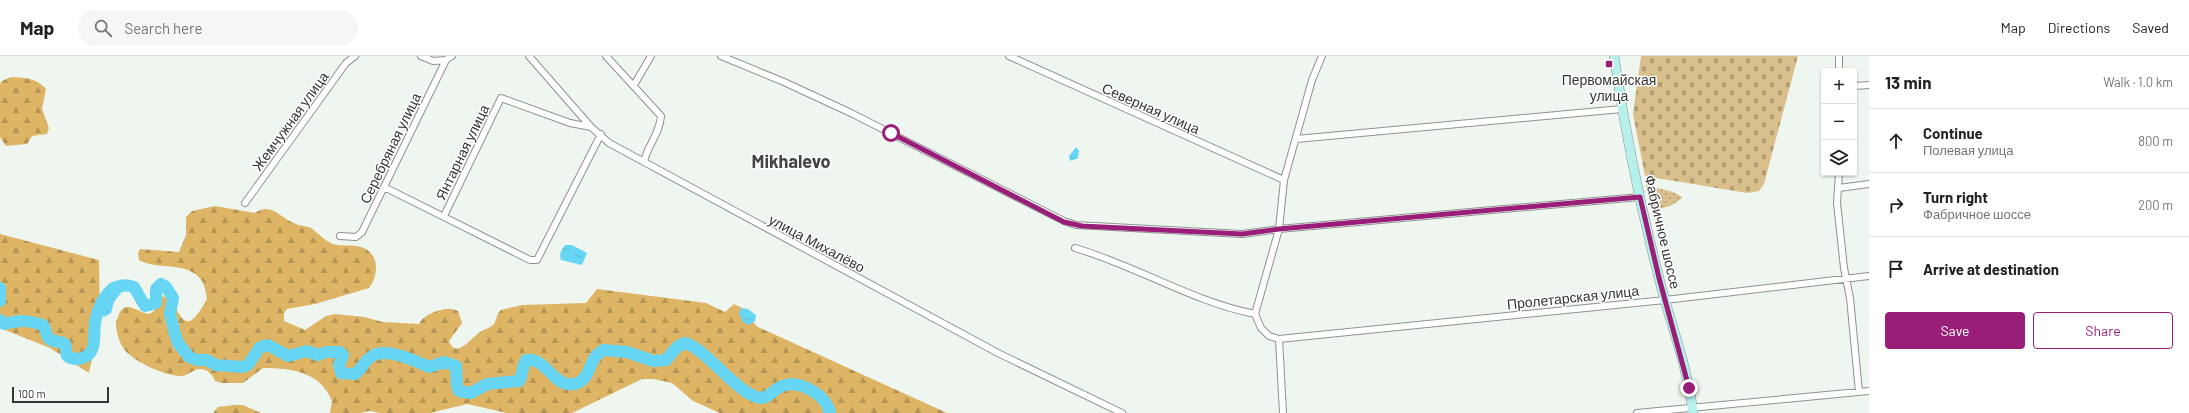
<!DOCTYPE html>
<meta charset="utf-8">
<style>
body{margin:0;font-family:Barlow,sans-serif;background:#f6f6f6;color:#222}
.controls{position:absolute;right:12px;top:12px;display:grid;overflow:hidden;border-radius:4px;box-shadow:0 1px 3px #0004}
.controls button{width:36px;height:36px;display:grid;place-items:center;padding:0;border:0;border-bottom:1px solid #e0e0e0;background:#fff;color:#222;font:20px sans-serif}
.scale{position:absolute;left:12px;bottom:10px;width:97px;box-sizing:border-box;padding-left:4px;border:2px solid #333533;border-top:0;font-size:11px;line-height:14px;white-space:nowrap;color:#333533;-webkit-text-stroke:3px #fff;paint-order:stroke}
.stop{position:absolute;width:12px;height:12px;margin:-9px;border:3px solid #991e77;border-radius:50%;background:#fff}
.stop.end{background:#991e77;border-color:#fff;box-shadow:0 1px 4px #0008}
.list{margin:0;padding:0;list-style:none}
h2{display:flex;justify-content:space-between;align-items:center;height:52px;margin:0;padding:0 16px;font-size:17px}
h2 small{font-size:13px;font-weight:400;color:#767676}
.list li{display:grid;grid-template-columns:26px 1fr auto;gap:12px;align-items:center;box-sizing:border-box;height:64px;padding:0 16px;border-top:1px solid #e0e0e0}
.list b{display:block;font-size:15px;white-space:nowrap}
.list p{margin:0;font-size:13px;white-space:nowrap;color:#767676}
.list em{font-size:13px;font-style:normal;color:#767676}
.actions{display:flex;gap:8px;padding:12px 16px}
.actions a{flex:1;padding:9px 0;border:1px solid #991e77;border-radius:4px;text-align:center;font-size:14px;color:#991e77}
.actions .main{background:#991e77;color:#fff}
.icon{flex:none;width:22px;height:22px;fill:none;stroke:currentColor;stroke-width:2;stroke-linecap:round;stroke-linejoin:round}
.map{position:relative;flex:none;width:1869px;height:357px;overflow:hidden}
header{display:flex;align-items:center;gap:24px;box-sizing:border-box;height:56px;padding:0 20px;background:#fff;border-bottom:1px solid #e0e0e0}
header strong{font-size:19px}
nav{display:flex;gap:22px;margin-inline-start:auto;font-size:14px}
.search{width:280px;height:36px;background:#f6f6f6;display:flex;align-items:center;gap:10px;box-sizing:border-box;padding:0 14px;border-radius:22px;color:#767676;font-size:15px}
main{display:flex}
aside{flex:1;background:#fff}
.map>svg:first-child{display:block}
.green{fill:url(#green-dots)}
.forest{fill:url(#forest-firs)}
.cemetery{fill:url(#cemetery-stones)}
.water{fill:url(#water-ripples)}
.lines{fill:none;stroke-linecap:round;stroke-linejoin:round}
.river{stroke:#67d6f4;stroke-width:12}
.street-casing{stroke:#8d938e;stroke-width:8}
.secondary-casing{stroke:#8d938e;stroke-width:10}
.street{stroke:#fff;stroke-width:6}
.secondary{stroke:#b5f0eb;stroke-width:9}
.route{stroke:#991e77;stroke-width:5}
.poi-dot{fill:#991e77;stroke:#fff;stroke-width:1.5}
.labels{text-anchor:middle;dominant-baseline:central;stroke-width:3;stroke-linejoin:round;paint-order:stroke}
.poi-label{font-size:14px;fill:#333533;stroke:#fff}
.street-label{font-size:14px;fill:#333533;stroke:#fff}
.district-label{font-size:18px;font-weight:bold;fill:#414742;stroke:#fff}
</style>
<header>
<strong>Map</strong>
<div class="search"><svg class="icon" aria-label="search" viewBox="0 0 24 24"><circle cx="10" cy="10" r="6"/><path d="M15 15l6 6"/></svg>Search here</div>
<nav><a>Map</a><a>Directions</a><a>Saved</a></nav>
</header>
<main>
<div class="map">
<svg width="1869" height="357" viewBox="0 0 1869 357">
<defs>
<pattern id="green-dots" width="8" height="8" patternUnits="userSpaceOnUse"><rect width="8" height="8" fill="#d9bf8c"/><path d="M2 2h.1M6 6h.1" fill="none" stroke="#b19c73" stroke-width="1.8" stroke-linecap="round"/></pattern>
<pattern id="forest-firs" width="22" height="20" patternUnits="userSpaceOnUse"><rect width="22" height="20" fill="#ddb565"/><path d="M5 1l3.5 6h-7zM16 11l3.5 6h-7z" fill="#b49454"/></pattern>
<pattern id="cemetery-stones" width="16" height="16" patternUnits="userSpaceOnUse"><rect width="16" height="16" fill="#d9bf8c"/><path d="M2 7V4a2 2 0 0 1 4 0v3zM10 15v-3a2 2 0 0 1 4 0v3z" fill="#b19c73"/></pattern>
<pattern id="water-ripples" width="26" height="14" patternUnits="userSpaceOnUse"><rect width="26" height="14" fill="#67d6f4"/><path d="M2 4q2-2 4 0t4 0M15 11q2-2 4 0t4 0" fill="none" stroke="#5ab8d2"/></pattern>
</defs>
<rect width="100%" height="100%" fill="#eff6f0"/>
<path class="green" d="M1646 128C1658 134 1672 133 1682 141 1677 149 1660 155 1651 152L1646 133Z"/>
<path class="forest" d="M11 21C27 22 36 22 46 33L42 53 49 72 47 78 32 80 27 88 6 90 0 81V28L2 25Z
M215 150 255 157C271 145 281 163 296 168 301 170 306 170 311 172 318 177 325 185 333 188 342 191 352 188 361 191 380 197 379 219 369 232L315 248 287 253 284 257V265L305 274 326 260 335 258 364 261 383 266 419 268C424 257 448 249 458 255L462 267 449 285C456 304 471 282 480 276 484 273 491 272 494 268 497 263 496 258 501 254L522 249 586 247 597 233 706 247 725 256 734 248 742 252 739 257 749 269 753 266 758 271 947 357H720L693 345 672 327 653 323H642L572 357H507L467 348 430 357H381L369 355 360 357H330L332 345C321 316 291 312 263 312L243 327H222L215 325C213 320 210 316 205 314 196 310 190 319 182 320 167 321 132 305 124 293 119 286 117 278 116 270 116 265 117 263 119 258 126 242 139 258 150 258L159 250 162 240C183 246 180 292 207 243 206 238 205 230 202 225 188 204 158 215 139 204L138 197 140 193 179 196 186 179V161L192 155Z
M0 178 99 204 100 261 89 317 50 292 0 272Z
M234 349H243L261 357H213L218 351Z"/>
<path class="cemetery" d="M1641 0H1798L1764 128 1759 135 1747 137 1645 120 1633 58Z"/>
<path class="water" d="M1076 91 1079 95 1078 102 1070 105 1069 100Z
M565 189H572L587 197 582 209 561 204C559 198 561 194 565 189Z
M116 225 127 229 114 246 111 257 104 261 97 254C101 242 102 228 116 225Z
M742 252 748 253 756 259 755 265 749 269 743 266 739 257Z"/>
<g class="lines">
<path class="river" d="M0 232V245
M0 264 4 268C20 264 27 264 43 269 46 273 45 275 47 279 49 287 59 284 65 288L67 300C72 303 76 304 82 302 98 297 93 280 95 267 98 247 111 223 134 231L145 250 156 247V233L161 228 166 231 173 242 170 258 175 278 178 287 189 301 197 304H207L216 309 243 311 248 309 260 291 268 289 288 300 307 295 318 299 326 296H340L343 299 339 309 341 317 355 318C362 313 364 305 372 300 387 291 415 305 429 311L444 306 456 310 457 330 459 335 471 337 487 328 519 325C523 318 522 311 526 304 547 301 553 332 574 328 589 325 588 310 596 300 597 298 601 296 603 294L627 296 653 305 666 304 677 291 684 287C705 290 740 343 763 342 771 339 775 333 782 330 800 323 826 339 830 357"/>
<g class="street-casing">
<path id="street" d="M421 0 433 5 446 4
M529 0 591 71 609 87 998 297 1122 357
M606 0 661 60C660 77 648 89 644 105
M721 0 784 26 851 57 1064 165 1076 169 1242 178 1279 173 1640 141
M1009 0 1284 124
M1839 0V15
M634 29 651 0
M1854 30 1869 29
M1296 83 1622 53
M1839 117 1837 147 1844 212 1850 242 1859 336
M384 131 530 204H537L601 78
M1839 132 1869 128
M245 147 346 7 355 0
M444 160 501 42 570 67 591 71
M340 180 356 181 362 176 446 4 452 0
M1075 192C1137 210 1193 246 1255 258
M1279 283 1665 244 1869 220
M1283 357 1279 283 1269 280 1261 272 1255 258 1279 173 1284 124 1312 24 1322 0
M1637 357 1869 335"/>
</g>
<g class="secondary-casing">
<path id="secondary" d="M1614 0C1625 75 1640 149 1659 222 1670 267 1688 311 1693 357"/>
</g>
<use href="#street" class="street"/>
<use href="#secondary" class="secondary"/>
</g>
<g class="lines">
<path class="route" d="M891 77 1064 166 1082 170 1242 178 1279 173 1640 141 1659 222 1689 332"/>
</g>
<rect class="poi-dot" x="1605" y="4" width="8" height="8" rx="2"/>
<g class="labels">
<g class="poi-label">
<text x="1609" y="23">Первомайская<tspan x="1609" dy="16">улица</tspan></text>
</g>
<g class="street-label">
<text transform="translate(1151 52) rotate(24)">Северная улица</text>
<text transform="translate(290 65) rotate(-54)">Жемчужная улица</text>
<text transform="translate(390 92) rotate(-64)">Серебряная улица</text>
<text transform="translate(462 96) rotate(-64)">Янтарная улица</text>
<text transform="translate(1663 176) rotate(77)">Фабричное шоссе</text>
<text transform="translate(817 187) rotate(28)">улица Михалёво</text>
<text transform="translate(1573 241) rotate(-6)">Пролетарская улица</text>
</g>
<g class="district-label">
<text x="791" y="105">Mikhalevo</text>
</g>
</g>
</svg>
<div class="controls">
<button>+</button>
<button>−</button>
<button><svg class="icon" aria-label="layers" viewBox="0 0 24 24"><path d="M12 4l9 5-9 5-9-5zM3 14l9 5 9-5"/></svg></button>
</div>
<div class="scale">100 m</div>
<div class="stop" style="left:891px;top:77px"></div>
<div class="stop end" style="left:1689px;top:332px"></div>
</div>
<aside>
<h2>13 min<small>Walk · 1.0 km</small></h2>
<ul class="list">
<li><svg class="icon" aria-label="ahead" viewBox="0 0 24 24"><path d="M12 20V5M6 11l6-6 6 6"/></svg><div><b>Continue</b><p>Полевая улица</p></div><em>800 m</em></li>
<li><svg class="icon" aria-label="right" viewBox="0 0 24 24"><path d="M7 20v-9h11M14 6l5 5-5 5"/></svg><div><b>Turn right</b><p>Фабричное шоссе</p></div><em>200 m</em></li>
<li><svg class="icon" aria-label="arrive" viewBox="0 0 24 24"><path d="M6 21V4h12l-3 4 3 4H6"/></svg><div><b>Arrive at destination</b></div></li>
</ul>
<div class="actions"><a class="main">Save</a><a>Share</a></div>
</aside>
</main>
